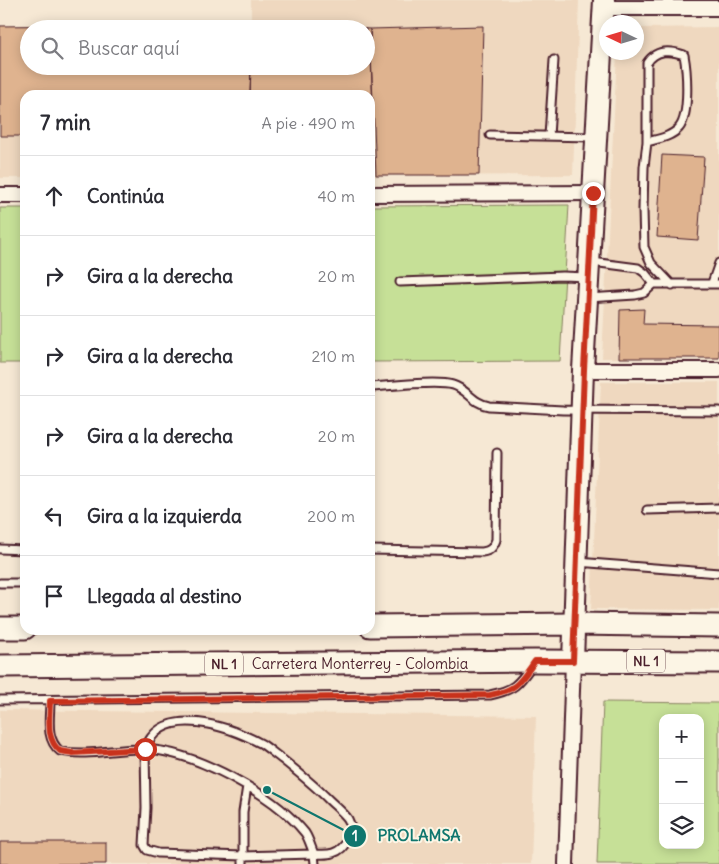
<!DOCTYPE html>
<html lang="es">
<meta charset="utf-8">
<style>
body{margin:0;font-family:Delius,sans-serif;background:#f7f7f7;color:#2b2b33}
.controls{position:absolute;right:15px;bottom:15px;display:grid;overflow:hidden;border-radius:10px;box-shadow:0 2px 12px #0003}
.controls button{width:45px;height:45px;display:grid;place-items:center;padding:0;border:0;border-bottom:1px solid #e1e1e2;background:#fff;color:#2b2b33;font:25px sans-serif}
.compass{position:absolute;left:599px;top:15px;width:45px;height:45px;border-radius:50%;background:#fff;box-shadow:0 2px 12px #0003;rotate:274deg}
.stop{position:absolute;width:15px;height:15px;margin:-11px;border:4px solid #c8321e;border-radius:50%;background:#fff}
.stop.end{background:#c8321e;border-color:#fff;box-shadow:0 1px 5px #0008}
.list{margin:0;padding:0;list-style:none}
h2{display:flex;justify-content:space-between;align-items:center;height:65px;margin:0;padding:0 20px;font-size:21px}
h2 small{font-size:16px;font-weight:400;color:#7c7c81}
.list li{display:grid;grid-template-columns:32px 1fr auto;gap:15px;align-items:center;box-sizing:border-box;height:80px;padding:0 20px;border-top:1px solid #e1e1e2}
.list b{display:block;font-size:19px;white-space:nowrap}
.list em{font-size:16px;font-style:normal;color:#7c7c81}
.icon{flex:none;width:28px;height:28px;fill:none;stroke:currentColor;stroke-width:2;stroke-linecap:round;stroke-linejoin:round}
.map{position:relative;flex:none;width:719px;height:864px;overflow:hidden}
.search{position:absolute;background:#fff;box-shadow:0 2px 12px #0003;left:20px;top:20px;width:355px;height:55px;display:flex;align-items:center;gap:12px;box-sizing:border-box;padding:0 18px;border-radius:28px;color:#7c7c81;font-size:19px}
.panel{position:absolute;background:#fff;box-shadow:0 2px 12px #0003;left:20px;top:90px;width:355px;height:545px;border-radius:15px}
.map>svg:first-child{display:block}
.built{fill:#efd8bf;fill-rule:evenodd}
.green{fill:#c6e097;stroke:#888061;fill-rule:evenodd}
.building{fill:#dfb38f;stroke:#4a1f2b}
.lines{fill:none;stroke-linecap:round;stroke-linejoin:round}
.lane-casing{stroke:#4a1f2b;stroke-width:11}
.street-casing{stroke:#4a1f2b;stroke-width:18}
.secondary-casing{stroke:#4a1f2b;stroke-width:24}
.primary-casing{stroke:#4a1f2b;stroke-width:25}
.lane{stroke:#fcf5e5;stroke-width:7}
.street{stroke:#fcf5e5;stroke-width:14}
.secondary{stroke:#fcf5e5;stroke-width:20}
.primary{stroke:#fcf5e5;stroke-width:21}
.route{stroke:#c8321e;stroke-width:6}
.labels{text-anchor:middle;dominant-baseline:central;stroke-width:4;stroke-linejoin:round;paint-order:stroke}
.shield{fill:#fcf5e5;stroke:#7f5f63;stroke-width:1}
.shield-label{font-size:14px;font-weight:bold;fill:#4a1f2b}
.street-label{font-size:15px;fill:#4a1f2b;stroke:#fcf5e5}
.leader{fill:none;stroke:#0f766e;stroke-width:2}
.callout-dot{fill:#0f766e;stroke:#fcf5e5;stroke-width:2}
.mark-label{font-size:15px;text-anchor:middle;font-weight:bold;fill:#fff}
.callout-label{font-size:16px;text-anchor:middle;font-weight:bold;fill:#0f766e;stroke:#fcf5e5;stroke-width:4;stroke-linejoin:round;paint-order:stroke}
</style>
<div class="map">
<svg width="719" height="864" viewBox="0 0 719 864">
<rect width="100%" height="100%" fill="#f6e8d4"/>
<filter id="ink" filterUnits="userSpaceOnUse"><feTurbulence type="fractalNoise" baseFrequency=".02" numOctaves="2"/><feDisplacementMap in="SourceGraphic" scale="10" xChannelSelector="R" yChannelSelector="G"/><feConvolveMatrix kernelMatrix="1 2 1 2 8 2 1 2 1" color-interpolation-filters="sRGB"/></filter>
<g filter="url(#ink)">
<path class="built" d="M251 0H579L573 175 370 176V95H25V178H0V25L251 23ZM29 29H366V66H29Z
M719 27V358H602L617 53 636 52 637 28Z
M601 382H719V610L591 609Z
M0 710 536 716 531 864H0Z"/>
<path class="green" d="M569 205 560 361 370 362V206Z
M0 208H25V363H0Z
M603 702 719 703V864H597ZM663 718H700V845H663Z"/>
<path class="building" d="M251 23V29H29V66H251L250 95H25V136H0V26Z
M251 23 370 29 373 114 370 115V95H250L251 66H366V29H251Z
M483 26 479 175H376L370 29Z
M662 155 704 157 698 240 657 237Z
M644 309 643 324 719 325V358H619L620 310Z
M0 842H106V864H0Z"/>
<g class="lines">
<g class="lane-casing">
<path id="lane" d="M490 135 593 137
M549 136 554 60
M647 142C658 139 671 137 679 128 690 115 687 71 684 55 670 50 656 49 647 63V142L644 167 643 210 644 247 651 263 672 285
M592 262 638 268 645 273 654 284
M400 282 563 276 587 277
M712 283 719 263
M588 298 635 295 644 293 654 284H719
M370 387C389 386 437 380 453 385 467 389 472 403 489 406L563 410 719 411
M647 510 719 508
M0 549 25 550
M370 550 482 552C490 551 493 548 496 540L497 453
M577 562 719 573
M0 583H25
M0 700 490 695C514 690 518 685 532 665
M50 701C50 718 45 739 60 751 87 757 117 748 144 749 194 751 274 794 305 833 309 839 311 847 314 854 321 854 327 855 333 853 346 849 355 831 348 819 343 812 335 806 329 800 314 785 299 773 283 760 276 755 269 749 262 744 230 727 162 702 145 749L146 808 144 845 147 850 158 853 243 856 314 854 315 864
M243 864V812L247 786"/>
</g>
<g class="street-casing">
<path id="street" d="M603 8H719
M370 194 593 193
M0 195H25
M583 370H719
M566 864 573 661"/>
</g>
<g class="secondary-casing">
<path id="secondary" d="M573 661 583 370 604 0"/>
</g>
<g class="primary-casing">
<path id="primary" d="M370 626 575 624 719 626
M0 628H25
M0 666 535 661 719 662"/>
</g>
<use href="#lane" class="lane"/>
<use href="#street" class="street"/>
<use href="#secondary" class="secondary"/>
<use href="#primary" class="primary"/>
</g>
</g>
<g class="lines" filter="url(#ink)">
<path class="route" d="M145 749 73 753 60 751C45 739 50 718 50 701L490 695C517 690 520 682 535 661H573L584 370 593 193"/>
</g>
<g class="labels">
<g class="shield">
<rect x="627" y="649.5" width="38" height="23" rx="4"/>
<rect x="205" y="652.5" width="38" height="23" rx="4"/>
</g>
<g class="shield-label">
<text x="646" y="661">NL 1</text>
<text x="224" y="664">NL 1</text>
</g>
<g class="street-label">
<text x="360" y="663">Carretera Monterrey - Colombia</text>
</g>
</g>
<path class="leader" d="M267 790L355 836"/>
<g class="callout-dot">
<circle cx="267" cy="790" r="5"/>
<circle cx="355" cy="836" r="12"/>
</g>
<g class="mark-label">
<text x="355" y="841">1</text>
</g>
<g class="callout-label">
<text x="419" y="841">PROLAMSA</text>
</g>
</svg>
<div class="controls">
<button>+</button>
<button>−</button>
<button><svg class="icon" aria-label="layers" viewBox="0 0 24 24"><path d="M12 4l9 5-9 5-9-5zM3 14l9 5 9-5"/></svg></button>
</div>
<svg class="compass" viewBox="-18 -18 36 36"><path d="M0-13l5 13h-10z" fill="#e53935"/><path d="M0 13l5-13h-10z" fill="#7c7c81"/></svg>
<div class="stop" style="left:145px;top:749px"></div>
<div class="stop end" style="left:593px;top:193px"></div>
<div class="search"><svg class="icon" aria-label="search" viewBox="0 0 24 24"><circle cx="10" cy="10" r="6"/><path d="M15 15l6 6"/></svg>Buscar aquí</div>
<section class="panel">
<h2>7 min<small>A pie · 490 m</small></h2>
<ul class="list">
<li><svg class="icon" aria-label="ahead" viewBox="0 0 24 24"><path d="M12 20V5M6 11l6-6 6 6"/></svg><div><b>Continúa</b></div><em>40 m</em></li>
<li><svg class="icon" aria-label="right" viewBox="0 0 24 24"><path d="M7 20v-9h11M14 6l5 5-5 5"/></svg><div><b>Gira a la derecha</b></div><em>20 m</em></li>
<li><svg class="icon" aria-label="right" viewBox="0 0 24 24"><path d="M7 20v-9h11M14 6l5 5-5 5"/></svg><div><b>Gira a la derecha</b></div><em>210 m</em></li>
<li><svg class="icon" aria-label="right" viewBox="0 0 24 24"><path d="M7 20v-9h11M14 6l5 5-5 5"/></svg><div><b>Gira a la derecha</b></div><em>20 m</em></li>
<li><svg class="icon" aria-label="left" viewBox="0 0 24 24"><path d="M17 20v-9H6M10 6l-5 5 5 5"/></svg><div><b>Gira a la izquierda</b></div><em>200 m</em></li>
<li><svg class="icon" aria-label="arrive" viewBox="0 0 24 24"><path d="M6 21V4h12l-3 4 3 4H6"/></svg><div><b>Llegada al destino</b></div></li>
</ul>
</section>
</div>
